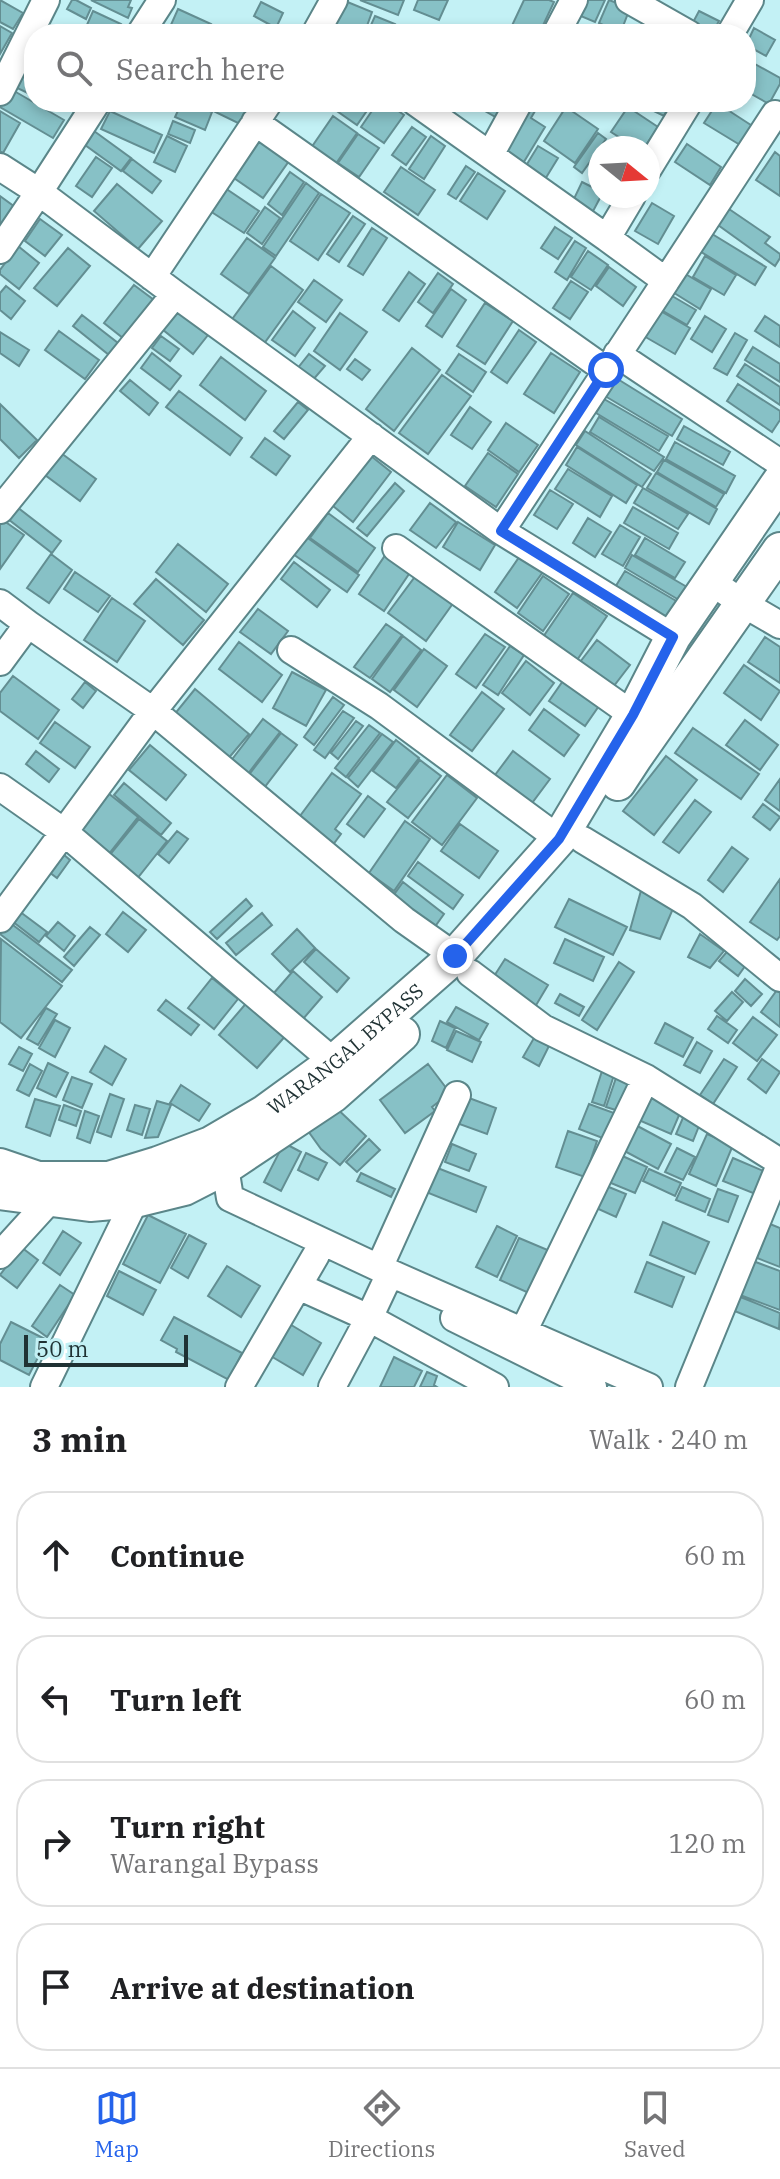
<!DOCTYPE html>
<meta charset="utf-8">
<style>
body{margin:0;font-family:"IBM Plex Serif",serif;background:#f2f2f2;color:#202124}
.compass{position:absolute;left:588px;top:136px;width:72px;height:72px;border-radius:50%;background:#fff;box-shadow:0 4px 12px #0003;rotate:108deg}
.scale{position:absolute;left:24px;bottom:20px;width:164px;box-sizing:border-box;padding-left:8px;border:4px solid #1f3133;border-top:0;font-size:22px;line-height:28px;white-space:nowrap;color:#1f3133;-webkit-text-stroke:6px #c3f1f5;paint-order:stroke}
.stop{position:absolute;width:24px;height:24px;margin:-18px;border:6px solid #2563eb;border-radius:50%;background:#fff}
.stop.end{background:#2563eb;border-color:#fff;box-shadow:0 2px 8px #0008}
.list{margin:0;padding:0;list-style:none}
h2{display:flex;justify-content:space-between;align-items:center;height:104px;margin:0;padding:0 32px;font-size:34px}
h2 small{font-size:26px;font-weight:400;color:#757577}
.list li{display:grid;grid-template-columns:52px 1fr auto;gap:24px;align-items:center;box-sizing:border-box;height:128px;margin:0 16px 16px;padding:0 16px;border:2px solid #e0e0e0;border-radius:32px}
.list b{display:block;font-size:30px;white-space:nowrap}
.list p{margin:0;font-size:26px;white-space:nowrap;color:#757577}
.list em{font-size:26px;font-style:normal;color:#757577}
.icon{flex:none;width:44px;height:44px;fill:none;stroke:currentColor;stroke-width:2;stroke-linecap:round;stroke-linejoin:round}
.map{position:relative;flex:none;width:780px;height:1387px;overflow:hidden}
.search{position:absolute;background:#fff;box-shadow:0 4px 12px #0003;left:24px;right:24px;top:24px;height:88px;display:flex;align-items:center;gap:20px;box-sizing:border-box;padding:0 28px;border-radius:32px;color:#757577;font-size:30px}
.sheet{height:680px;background:#fff}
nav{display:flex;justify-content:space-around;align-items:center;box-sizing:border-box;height:112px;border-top:2px solid #e0e0e0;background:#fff;font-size:22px;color:#757577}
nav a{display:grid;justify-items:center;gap:4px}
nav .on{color:#2563eb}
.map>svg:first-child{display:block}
.building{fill:#87c1c6;stroke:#638e92;stroke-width:2}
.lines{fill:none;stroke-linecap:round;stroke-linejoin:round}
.minor-casing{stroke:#5b8689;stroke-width:30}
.major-casing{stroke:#5b8689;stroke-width:38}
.minor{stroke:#fff;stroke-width:26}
.major{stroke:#fff;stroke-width:34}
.route{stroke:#2563eb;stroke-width:10}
.labels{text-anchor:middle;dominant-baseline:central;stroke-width:8;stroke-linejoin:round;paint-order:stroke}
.street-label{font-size:20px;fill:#1f3133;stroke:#c3f1f5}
</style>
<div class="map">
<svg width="780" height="1387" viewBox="0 0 780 1387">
<rect width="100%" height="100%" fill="#c3f1f5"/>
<path class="building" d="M0 0 23 13 13 29 0 22Z
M72 0H76L91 8 86 19 67 9Z
M91 0H131L128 7 132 8 128 18Z
M360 0H404L398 15Z
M418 0H448L439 20 414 10Z
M524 0H549L554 2 539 34H508Z
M583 0H605L595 22 576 14Z
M609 0 630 8 620 34H604L607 27 599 23Z
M345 1 372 12 364 34H332Z
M261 2 283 13 276 28 254 16Z
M178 9 211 24 206 34H186L170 27Z
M93 11 121 24 117 34H83Z
M699 11 719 21 712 34H702L690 28Z
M375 16 395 24 391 34H367Z
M0 26 12 33 0 54Z
M754 28 775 40 766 56 746 45Z
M26 59 34 62V96L13 86Z
M746 59 780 78V84L769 104 746 91Z
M9 88 64 120 53 138 0 107V103Z
M182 102H188L212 112 205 130 175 117Z
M195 102H253L242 125Z
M324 102H373L357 125Z
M378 102H386L404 115 384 143 361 127Z
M474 102H516L504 122 473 104Z
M523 102 535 111 531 118 545 127 522 165 494 147Z
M635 102H661L669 106 664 116Z
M717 103 757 129 745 148 704 123Z
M566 107 598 129 575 163 544 141Z
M628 107 658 127 644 148H636L611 132Z
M0 111 20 123 3 153 0 151Z
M110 111 162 135 154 153 101 129Z
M333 116 357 133 335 165 311 148Z
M173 121 195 130 190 143 168 134Z
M412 127 426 137 406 165 392 155Z
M94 131 131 158 121 171 85 145Z
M598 133 606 139 582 173 574 167Z
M358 134 379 148 359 177 338 163Z
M167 136 187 146 175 172 154 162Z
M431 136 445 146 424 179 409 169Z
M257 139 289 161 263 198 231 176Z
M687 144 721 167 710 185 675 162Z
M538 146 558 158 544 181 524 169Z
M775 152 780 156V196L756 180Z
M96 157 112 168 92 197 76 186Z
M132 159 161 181 152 193 123 171Z
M466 166 475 172 456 199 448 194Z
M401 167 435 190 418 215 384 192Z
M290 172 304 182 282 215 268 204Z
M478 173 505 191 487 219 460 201Z
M582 182 600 191 601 196 591 215 571 205Z
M306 183 319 193 276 256 263 247Z
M117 184 162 221 138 249 94 211Z
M225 188 259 211 244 233 210 211Z
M321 194 350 213 318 260 290 241Z
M0 196 15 207 0 228Z
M652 203 674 216 658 244 635 231Z
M265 207 280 218 262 244 247 233Z
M729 209 770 237 765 243 780 254V258L775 266 718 225Z
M353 216 365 224 339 262 327 254Z
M40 219 62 235 45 256 25 241Z
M555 227 572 238 558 259 541 248Z
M372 228 387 238 363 275 348 266Z
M704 229 766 267 755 285 693 247Z
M247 238 275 258 249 294 221 274Z
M575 241 586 248 567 280 555 272Z
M18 246 39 263 19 289 0 274V270Z
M68 248 90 266 57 306 34 288Z
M588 251 608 265 591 290 571 277Z
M705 256 736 275 724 295 693 277Z
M271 266 303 290 263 345 230 322Z
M609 267 636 287 623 306 596 286Z
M409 272 425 284 399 321 383 310Z
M682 272 711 289 700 309 671 291Z
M438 273 453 284 433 313 418 302Z
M314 280 342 300 326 322 298 302Z
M571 281 588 292 570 319 553 308Z
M134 285 158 303 128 342 104 323Z
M6 286 25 301 11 319 0 310V293Z
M451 289 466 300 442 337 426 326Z
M667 293 696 310 687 325 658 308Z
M485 303 513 321 485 364 457 346Z
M657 309 690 328 675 354 642 335Z
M177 311 208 335 193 354 162 329Z
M293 311 315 328 295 356 272 340Z
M340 313 367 332 340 370 314 351Z
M82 315 118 343 109 355 73 326Z
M705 316 726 329 712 352 691 339Z
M765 316 780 326V347L755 331Z
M519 330 536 342 507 383 491 372Z
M59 331 99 360 85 379 45 350Z
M0 332 29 350 19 366 0 353Z
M735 333 747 340 727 375 714 368Z
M161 336 179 349 170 361 152 348Z
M753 347 780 364V382L745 360Z
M412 348 440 370 394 431 366 409Z
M152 353 181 376 170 390 141 368Z
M551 353 580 372 554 413 524 394Z
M309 354 325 366 312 381 297 369Z
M459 354 486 372 473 392 446 373Z
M221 357 266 391 245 420 200 385Z
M355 359 370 370 362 380 347 369Z
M745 364 780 387V405L737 376Z
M442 375 471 396 428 454 399 433Z
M616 378 682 419 672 436 605 396Z
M130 380 158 403 149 415 120 391Z
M738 384 780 411V420L772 432 727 401Z
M179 391 242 438 230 455 166 407Z
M604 399 668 436 659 451 596 413Z
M298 402 308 410 284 439 274 431Z
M0 404 37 440 19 458 0 439Z
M470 407 491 422 472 449 451 435Z
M599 417 664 457 654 471 590 432Z
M506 423 538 445 519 472 488 450Z
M684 426 730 452 723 465 677 439Z
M585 431 651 474 642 487 576 445Z
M265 438 290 456 276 475 251 457Z
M675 442 735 476 726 493 666 459Z
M577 447 637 485 626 503 566 465Z
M366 452 391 472 353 522 328 502Z
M61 453 96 479 80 501 45 475Z
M488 453 518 474 496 507 465 486Z
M664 460 724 494 716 507 657 472Z
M568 469 612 496 600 517 555 489Z
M656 473 717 509 709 524 647 488Z
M395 483 404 491 367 536 357 528Z
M643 488 688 514 678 529 634 503Z
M550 490 573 504 557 529 534 515Z
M430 503 456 522 436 548 410 530Z
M17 507 61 541 52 553 8 519Z
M633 507 678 533 669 549 624 523Z
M328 513 375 548 358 572 310 538Z
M0 518 24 535 0 569Z
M588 518 611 532 595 557 573 543Z
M458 522 495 545 480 570 443 547Z
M620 525 640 537 623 566 602 554Z
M305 536 359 575 347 592 293 554Z
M645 538 685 562 675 578 635 555Z
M178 544 228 584 206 612 156 572Z
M522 553 545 569 517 608 495 592Z
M51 554 72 570 49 603 27 588Z
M386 554 411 571 384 611 359 594Z
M632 555 687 587 679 600 625 568Z
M294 562 330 590 317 607 281 579Z
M625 571 678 602 668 620 614 589Z
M75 572 110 596 98 612 64 589Z
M417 574 454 602 426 641 388 613Z
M543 576 569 594 543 631 518 613Z
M156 579 204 620 183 645 134 604Z
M573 593 607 616 575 663 541 640Z
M112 598 145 621 117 662 84 640Z
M258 609 288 631 271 654 240 632Z
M386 624 402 635 370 678 354 667Z
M485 634 505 647 476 688 456 674Z
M403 636 421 650 390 692 372 679Z
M765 637 780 647V683L748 662Z
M597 640 630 665 610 691 577 666Z
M239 642 282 675 262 702 219 669Z
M510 646 524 655 498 695 483 685Z
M424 649 447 666 417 707 394 690Z
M526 661 554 683 530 715 502 693Z
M744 665 780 691 761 720 724 693Z
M292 672 326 690 306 726 273 708Z
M13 676 59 710 38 739 0 711V693Z
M565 678 601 703 585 726 549 701Z
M85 682 96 691 83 708 72 699Z
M195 689 249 734 227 760 173 716Z
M482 692 504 709 472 751 450 735Z
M333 697 344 705 314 745 304 737Z
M544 709 579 735 564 756 529 730Z
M343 711 354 718 325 758 314 750Z
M263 719 280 732 247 775 230 762Z
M745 720 778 745 760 770 726 745Z
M356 721 363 726 338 759 331 753Z
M55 722 90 747 75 768 40 743Z
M369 725 380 733 346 777 335 768Z
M693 728 759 774 741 799 675 753Z
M281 733 297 745 264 788 248 776Z
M382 734 393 742 358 787 348 778Z
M396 740 419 758 396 788 373 771Z
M150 745 186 775 166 800 129 770Z
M36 751 59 769 49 782 26 764Z
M513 751 550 779 532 803 495 775Z
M666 756 697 780 654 835 623 811Z
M420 760 441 776 408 818 387 802Z
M332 773 361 794 335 829 341 834 332 846 297 820Z
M447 775 477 798 442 845 412 822Z
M780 779V811L765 800Z
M124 783 171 823 161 835 114 795Z
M108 793 138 817 108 855 78 831Z
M368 796 385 809 364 837 347 824Z
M695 800 711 812 679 853 663 842Z
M763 804 780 817 770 830 753 817Z
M139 819 167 841 136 880 108 857Z
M405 821 430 839 394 891 369 873Z
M460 824 498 851 479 878 441 851Z
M177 831 188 839 169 863 158 854Z
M732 847 748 859 723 892 708 880Z
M63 854 70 860 57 878 49 872Z
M418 862 463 895 453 909 408 876Z
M780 879V936L777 940 750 922Z
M403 882 444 914 434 928 393 896Z
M642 887 675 904 660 939 630 930Z
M246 899 252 906 217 939 210 932Z
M569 899 627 927 613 955 555 927Z
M19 911 47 932 39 942 12 921Z
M123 912 146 930 128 952 106 934Z
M262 913 272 925 236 955 226 943Z
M9 922 72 970 62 982 0 934Z
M58 922 75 936 64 951 46 936Z
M90 927 100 935 74 966 64 957Z
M297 929 315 948 290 972 272 954Z
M700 934 724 951 710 968 688 957Z
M1 939 62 986 21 1038 0 1022Z
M565 939 604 957 593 981 554 963Z
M731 947 748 962 738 976 719 961Z
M316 949 349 978 337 992 304 962Z
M505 959 548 985 535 1007 491 981Z
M619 962 634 972 597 1030 582 1020Z
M293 971 322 997 303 1019 273 994Z
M212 978 238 999 214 1029 188 1008Z
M745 979 762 994 751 1006 735 991Z
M777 990 780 993V1027L761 1012Z
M732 992 743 1002 727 1021 715 1011Z
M560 994 584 1007 579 1016 555 1003Z
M166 1000 199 1025 191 1035 158 1010Z
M249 1000 288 1033 257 1068 219 1035Z
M456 1007 488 1024 479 1040 447 1022Z
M46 1008 57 1014 38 1045 27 1039Z
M717 1016 737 1030 728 1043 708 1029Z
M753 1017 777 1035 757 1061 733 1043Z
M55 1020 70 1028 55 1057 39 1048Z
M440 1021 455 1028 446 1048 432 1041Z
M665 1023 693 1038 683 1057 655 1043Z
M456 1031 481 1042 472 1062 447 1050Z
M534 1038 549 1046 539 1066 523 1057Z
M697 1042 712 1051 700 1073 684 1065Z
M105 1046 126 1059 112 1085 90 1072Z
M19 1047 32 1054 23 1071 9 1064Z
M724 1059 737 1067 713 1104 700 1095Z
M762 1059 780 1072 766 1093 748 1079Z
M48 1063 68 1073 56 1097 37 1088Z
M30 1064 42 1071 29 1096 17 1090Z
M428 1064 450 1093 432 1107 435 1111 405 1133 380 1100Z
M602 1071 614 1075 604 1106 592 1102Z
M617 1075 630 1079 619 1111 606 1107Z
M72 1077 92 1084 82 1108 63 1100Z
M181 1085 210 1104 199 1121 170 1103Z
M647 1089 683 1106 671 1134 634 1118Z
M110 1094 124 1099 111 1137 97 1132Z
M461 1095 496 1108 487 1134 451 1121Z
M35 1099 60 1106 50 1136 26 1127Z
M157 1101 171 1105 158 1137 145 1138Z
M331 1103 366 1136 340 1165 321 1149 303 1124Z
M589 1104 614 1113 605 1139 579 1129Z
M64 1105 81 1111 76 1126 59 1120Z
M135 1105 150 1109 142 1135 127 1130Z
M85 1111 99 1116 90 1143 77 1138Z
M685 1113 701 1121 693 1141 676 1134Z
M630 1122 671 1144 658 1169 617 1147Z
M568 1131 597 1141 585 1177 556 1167Z
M707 1134 733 1145 716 1186 689 1174Z
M369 1139 380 1150 357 1172 346 1162Z
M284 1143 301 1152 281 1191 264 1182Z
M452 1144 476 1154 469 1171 445 1162Z
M677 1148 695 1157 683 1180 665 1172Z
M306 1153 327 1163 318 1180 298 1170Z
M618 1154 647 1167 635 1193 606 1181Z
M733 1158 768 1173 758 1195 723 1181Z
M435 1167 486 1187 476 1212 426 1192Z
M649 1169 681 1183 675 1196 643 1181Z
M361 1173 395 1189 391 1197 357 1181Z
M604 1185 626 1194 616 1217 594 1207Z
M682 1187 710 1199 705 1212 676 1200Z
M718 1189 738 1196 728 1222 708 1215Z
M148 1215 186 1234 160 1283 123 1264Z
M663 1222 709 1242 695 1274 650 1255Z
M770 1224 780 1228V1267L757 1258Z
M497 1226 517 1236 497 1277 476 1267Z
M63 1231 81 1243 60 1275 43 1263Z
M189 1235 206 1244 188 1278 171 1268Z
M519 1238 550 1251 531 1294 500 1280Z
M21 1247 38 1260 17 1288 0 1275Z
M753 1261 780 1271V1310L740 1295Z
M647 1262 684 1277 672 1307 635 1292Z
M227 1266 260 1286 241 1317 208 1296Z
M119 1271 156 1290 143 1315 107 1296Z
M60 1285 75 1295 47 1337 32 1326Z
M738 1296 780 1313 779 1329 732 1310Z
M174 1317 242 1353 229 1380 176 1352 177 1349 161 1340Z
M11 1322 47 1340 29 1375 0 1360V1344Z
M288 1323 321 1343 303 1375 269 1355Z
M394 1357 422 1371 414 1387H380Z
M427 1372 437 1376 434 1385 437 1387H420Z"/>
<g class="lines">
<g class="minor-casing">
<path id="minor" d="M629 0 689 34
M140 34 162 0
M315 34 334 0
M556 34 574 0
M730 34 750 0
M0 92 46 0
M97 102 39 192 175 294 501 531
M415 102 607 238
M255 122 606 370
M490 155 519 102
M0 167 39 192 0 250
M648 169 689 102
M632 196 607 238 666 281 501 531 673 637
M152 277 269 102
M666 281 775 114
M617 354 780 463
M0 510 175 294
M396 548 633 715
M712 582 742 603 780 625
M0 603 28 624 0 662
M28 624 153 711 404 920 455 956
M291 650 379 706 559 839
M0 787 64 832 334 1062
M583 840 692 906 780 978
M0 919 153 711 371 436
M470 973 543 1028 646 1078 780 1162
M216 1152 225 1167 230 1198 379 1268 649 1387
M0 1255 50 1200
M379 1268 457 1095
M298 1286 369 1318 495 1387
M454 1318 593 1387
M524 1330 646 1078
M44 1387 135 1200
M239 1387 316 1255
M332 1387 369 1318 385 1284
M689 1387 780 1165"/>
</g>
<g class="major-casing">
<g id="major">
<path d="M618 783 635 757 780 550"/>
<path id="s1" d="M0 1166 38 1179H109L158 1164 211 1144 264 1113 334 1062 455 956 559 839 633 715 673 637 780 481"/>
<path d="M0 1192 90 1204 135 1200 184 1188 225 1167 333 1095 402 1034"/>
</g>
</g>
<use href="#minor" class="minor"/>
<use href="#major" class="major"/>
</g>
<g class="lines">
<path class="route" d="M455 956 559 839 633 715 673 637 501 531 606 370"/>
</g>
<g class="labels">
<g class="street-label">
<text stroke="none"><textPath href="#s1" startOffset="384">WARANGAL BYPASS</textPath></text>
</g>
</g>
</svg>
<svg class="compass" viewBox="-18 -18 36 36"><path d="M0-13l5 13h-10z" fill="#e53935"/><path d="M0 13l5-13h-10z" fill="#757577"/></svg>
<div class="scale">50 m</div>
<div class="stop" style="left:606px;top:370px"></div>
<div class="stop end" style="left:455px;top:956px"></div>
<div class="search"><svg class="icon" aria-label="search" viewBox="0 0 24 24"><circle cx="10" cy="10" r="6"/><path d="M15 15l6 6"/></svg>Search here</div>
</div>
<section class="sheet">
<h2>3 min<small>Walk · 240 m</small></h2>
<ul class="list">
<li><svg class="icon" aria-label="ahead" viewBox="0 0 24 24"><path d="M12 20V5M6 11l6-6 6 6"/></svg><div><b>Continue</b></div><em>60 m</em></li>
<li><svg class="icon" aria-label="left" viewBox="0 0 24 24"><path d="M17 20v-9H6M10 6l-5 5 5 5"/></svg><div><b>Turn left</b></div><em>60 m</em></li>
<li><svg class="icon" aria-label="right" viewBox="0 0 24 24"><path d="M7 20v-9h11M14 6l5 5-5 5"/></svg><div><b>Turn right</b><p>Warangal Bypass</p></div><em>120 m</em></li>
<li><svg class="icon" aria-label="arrive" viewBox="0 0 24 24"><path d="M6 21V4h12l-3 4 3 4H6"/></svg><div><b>Arrive at destination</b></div></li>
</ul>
</section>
<nav>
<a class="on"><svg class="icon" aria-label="map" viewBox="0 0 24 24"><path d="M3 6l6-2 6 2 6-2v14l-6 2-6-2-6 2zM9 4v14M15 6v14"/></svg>Map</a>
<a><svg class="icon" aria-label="directions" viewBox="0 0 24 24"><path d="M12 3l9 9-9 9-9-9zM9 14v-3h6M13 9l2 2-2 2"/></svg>Directions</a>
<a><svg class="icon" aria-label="saved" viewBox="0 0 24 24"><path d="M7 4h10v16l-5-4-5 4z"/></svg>Saved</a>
</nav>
